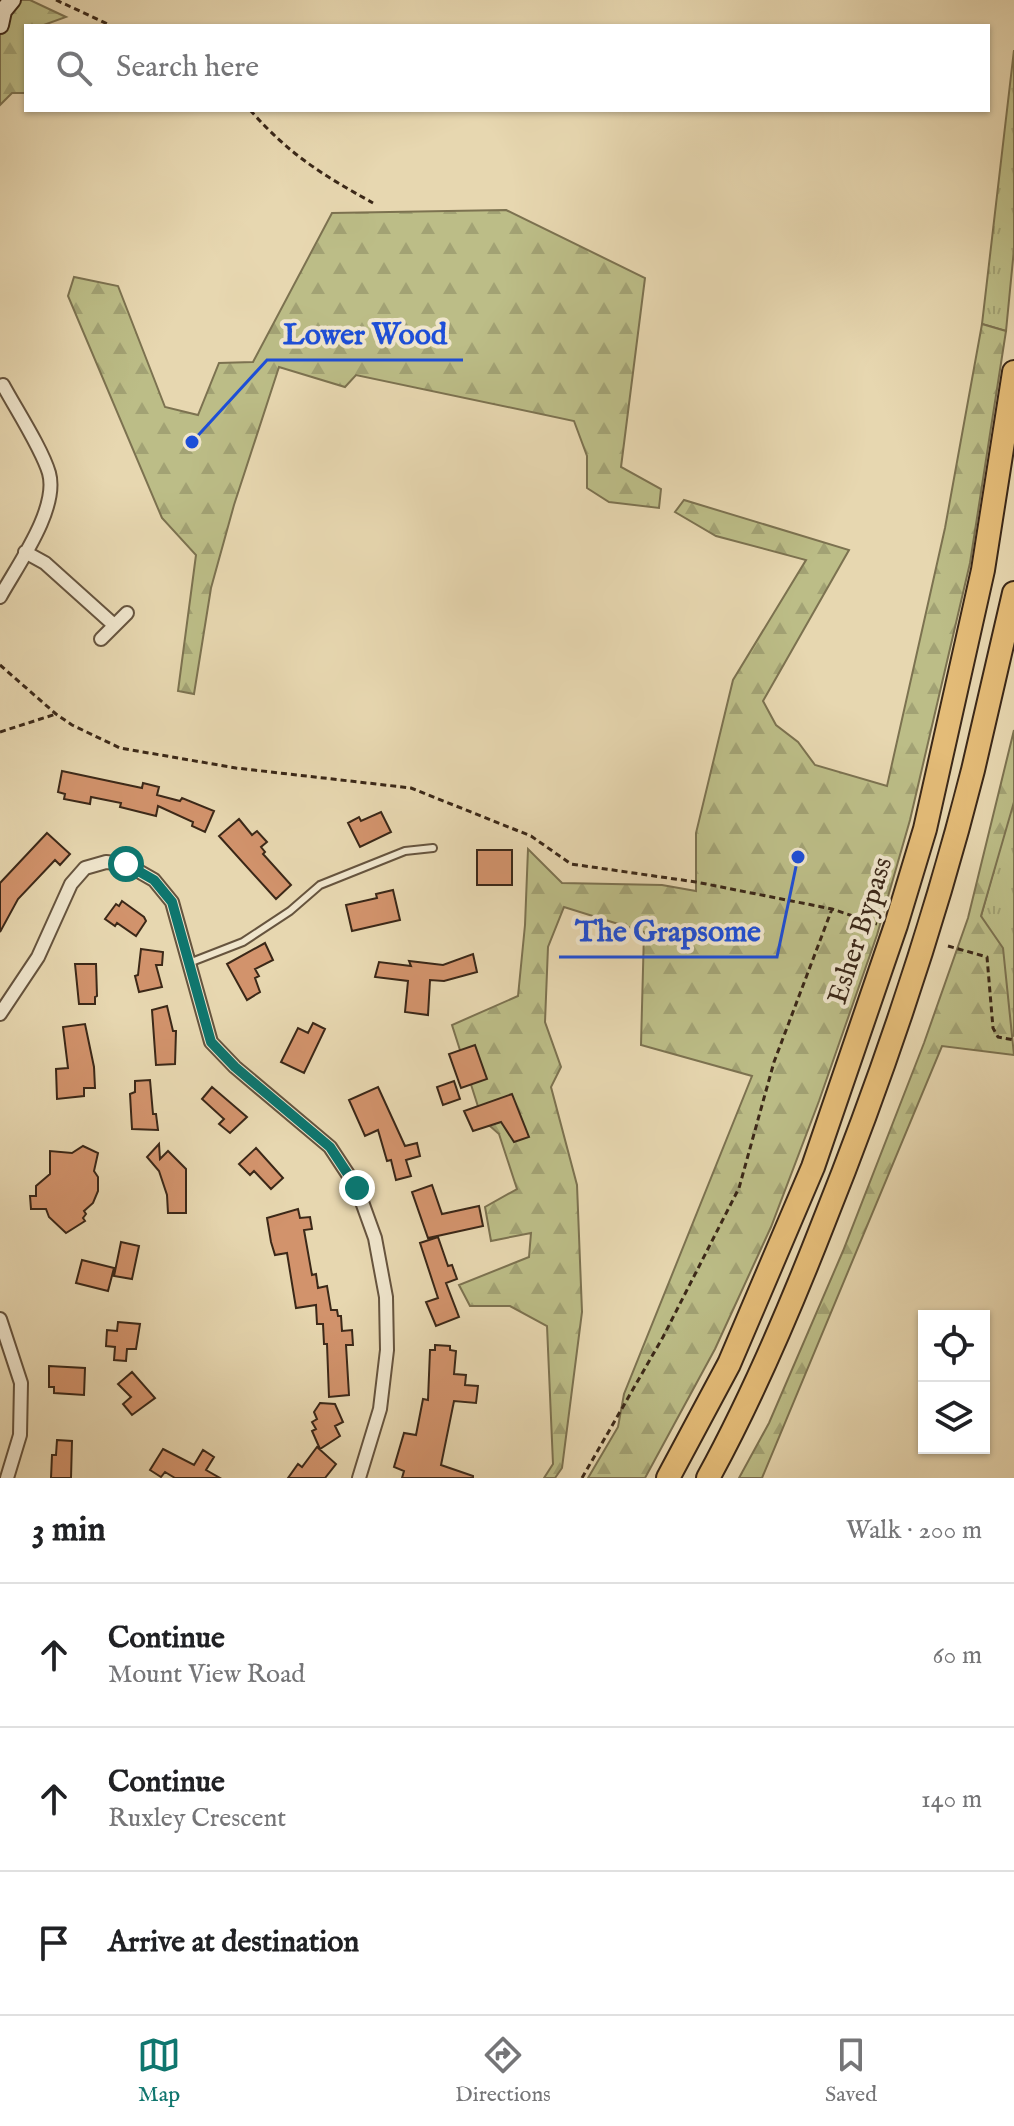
<!DOCTYPE html>
<meta charset="utf-8">
<style>
body{margin:0;font-family:"IM FELL English",serif;background:#f6f6f6;color:#202124}
.controls{position:absolute;right:24px;bottom:24px;display:grid;overflow:hidden;border-radius:0px;box-shadow:0 2px 6px #0004}
.controls button{width:72px;height:72px;display:grid;place-items:center;padding:0;border:0;border-bottom:2px solid #e0e0e0;background:#fff;color:#202124;font:40px sans-serif}
.stop{position:absolute;width:24px;height:24px;margin:-18px;border:6px solid #0f766e;border-radius:50%;background:#fff}
.stop.end{background:#0f766e;border-color:#fff;box-shadow:0 2px 8px #0008}
.list{margin:0;padding:0;list-style:none}
h2{display:flex;justify-content:space-between;align-items:center;height:104px;margin:0;padding:0 32px;font-size:34px}
h2 small{font-size:26px;font-weight:400;color:#757577}
.list li{display:grid;grid-template-columns:52px 1fr auto;gap:24px;align-items:center;box-sizing:border-box;height:144px;padding:0 32px;border-top:2px solid #e0e0e0}
.list b{display:block;font-size:30px;white-space:nowrap}
.list p{margin:0;font-size:26px;white-space:nowrap;color:#757577}
.list em{font-size:26px;font-style:normal;color:#757577}
.icon{flex:none;width:44px;height:44px;fill:none;stroke:currentColor;stroke-width:2;stroke-linecap:round;stroke-linejoin:round}
.map{position:relative;flex:none;width:1014px;height:1478px;overflow:hidden}
.search{position:absolute;background:#fff;box-shadow:0 2px 6px #0004;left:24px;right:24px;top:24px;height:88px;display:flex;align-items:center;gap:20px;box-sizing:border-box;padding:0 28px;border-radius:0px;color:#757577;font-size:30px}
.sheet{height:536px;background:#fff}
nav{display:flex;justify-content:space-around;align-items:center;box-sizing:border-box;height:112px;border-top:2px solid #e0e0e0;background:#fff;font-size:22px;color:#757577}
nav a{display:grid;justify-items:center;gap:4px}
nav .on{color:#0f766e}
.map>svg:first-child{display:block}
.grass{fill:url(#grass-tufts);stroke:#7c7250;stroke-width:2}
.forest{fill:url(#forest-firs);stroke:#7c7250;stroke-width:2}
.building{fill:#d2936c;stroke:#3b2818;stroke-width:2}
.lines{fill:none;stroke-linecap:round;stroke-linejoin:round}
.lane-casing{stroke:#66543e;stroke-width:10}
.street-casing{stroke:#66543e;stroke-width:16}
.secondary-casing{stroke:#3b2818;stroke-width:20}
.highway-casing{stroke:#3b2818;stroke-width:26}
.path{stroke:#3b2818;stroke-width:3;stroke-dasharray:6 4;stroke-linecap:butt}
.lane{stroke:#efe5cc;stroke-width:6}
.street{stroke:#efe5cc;stroke-width:12}
.secondary{stroke:#efe5cc;stroke-width:16}
.highway{stroke:#e4bc78;stroke-width:22}
.route{stroke:#0f766e;stroke-width:10}
.labels{text-anchor:middle;dominant-baseline:central;stroke-width:8;stroke-linejoin:round;paint-order:stroke}
.street-label{font-size:28px;fill:#3b2818;stroke:#efe5cc}
.leader{fill:none;stroke:#1d4ed8;stroke-width:3}
.callout-dot{fill:#1d4ed8;stroke:#efe5cc;stroke-width:3}
.callout-label{font-size:30px;text-anchor:middle;font-weight:bold;fill:#1d4ed8;stroke:#efe5cc;stroke-width:8;stroke-linejoin:round;paint-order:stroke}
</style>
<div class="map">
<svg width="1014" height="1478" viewBox="0 0 1014 1478">
<defs>
<pattern id="grass-tufts" width="24" height="20" patternUnits="userSpaceOnUse" patternTransform="scale(2)"><rect width="24" height="20" fill="#bcbd87"/><path d="M3 7l-1-3M5 7V3M7 7l1-3M15 17l-1-3M17 17v-4M19 17l1-3" fill="none" stroke="#a2a274"/></pattern>
<pattern id="forest-firs" width="22" height="20" patternUnits="userSpaceOnUse" patternTransform="scale(2)"><rect width="22" height="20" fill="#bcbd87"/><path d="M5 1l3.5 6h-7zM16 11l3.5 6h-7z" fill="#a2a274"/></pattern>
</defs>
<rect width="100%" height="100%" fill="#e7d7b0"/>
<filter id="stains"><feTurbulence type="fractalNoise" baseFrequency=".0025" numOctaves="4"/><feColorMatrix values="0 0 0 0 .2 0 0 0 0 .09 0 0 0 0 .02 0 0 0 .5 -.17"/></filter>
<radialGradient id="worn" r=".72"><stop offset=".6" stop-color="#630" stop-opacity="0"/><stop offset="1" stop-color="#630" stop-opacity=".3"/></radialGradient>
<path class="grass" d="M1014 50V249L1006 331 982 324Z
M1014 797V1036L1010 1035 981 916Z"/>
<path class="forest" d="M0 0H30L66 17 41 26H26V93H12L0 105Z
M506 210 645 278 621 467 661 489 659 508 609 502 587 488V456L574 421 356 375 345 387 279 367 234 505 211 588 194 694 178 691 196 555 162 518 68 296 74 277 118 286 165 407 198 415 219 363 253 362 332 213Z
M982 324 1006 331 970 563 910 820 877 935 819 1101 771 1227 715 1349 645 1478H588L618 1427 624 1394 752 1076 641 1045 644 932 564 907 548 947 545 1022 561 1067 551 1087 577 1185 582 1312 562 1468 555 1478H544L553 1464 547 1326 510 1306H470L459 1285 529 1257 531 1233 491 1241 485 1207 517 1189 499 1134 482 1119 452 1025 518 996 525 925 528 849 562 883 662 885 696 891V833L733 680 806 560 716 536 675 512 684 500 849 550 763 701 776 725 798 742 815 765 887 786 945 528Z
M1014 730V802L981 916 1003 948 1014 1055 942 1046 762 1478H739L769 1423 843 1251 924 1043 968 918Z"/>
<path class="building" d="M62 771 142 788 143 783 159 787 157 795 180 801 182 798 214 811 205 832 192 826 193 822 158 806 156 816 120 807 121 803 91 797 90 804 64 799 65 794 58 792Z
M381 812 391 832 360 847 348 823 359 817 361 821Z
M239 819 252 835 257 831 267 842 261 847 265 852 263 854 291 885 276 899 219 836Z
M47 833 70 854 60 865 55 860 18 899 0 932V883Z
M477 850H512V885H477Z
M393 890 400 920 352 931 346 905 377 898 376 894Z
M122 901 144 917 146 921 136 936 117 923 115 926 105 919 116 904 119 906Z
M265 943 273 960 255 969 259 976 255 978 260 992 247 1000 227 964Z
M141 949 163 952 162 965H156L162 987 139 992 135 976 138 975Z
M473 954 477 972 444 981 430 980 428 1015 405 1012 408 981 375 977 379 962 411 966 409 961 443 965Z
M75 964H96L97 996 95 997V1004H79Z
M167 1006 173 1031H176L175 1064 156 1065 152 1010Z
M313 1023 325 1029 304 1073 281 1062 298 1028 308 1033Z
M85 1024 94 1067 95 1088H84V1096L57 1099 56 1069 68 1068 63 1027Z
M475 1045 487 1079 461 1088 449 1054Z
M150 1080 153 1114H156L158 1130 132 1129 130 1094 135 1092V1081Z
M454 1081 460 1099 443 1105 437 1087Z
M212 1087 247 1117 230 1133 219 1124 224 1119 202 1099Z
M378 1087 405 1146 417 1143 420 1156 406 1160 411 1176 396 1180 391 1160 387 1161 378 1130 365 1136 349 1100Z
M512 1094 529 1137 514 1142 501 1122 473 1131 464 1111Z
M159 1144 160 1159 168 1151 186 1169V1213H168L167 1195 159 1171 147 1157Z
M83 1146 98 1153 94 1171 98 1177V1191L93 1203 84 1211 86 1214 83 1218 85 1221 66 1233 49 1217 46 1209H31L30 1196H36V1186L50 1174V1151L72 1153Z
M256 1148 283 1178 271 1189 254 1171 250 1175 239 1164Z
M432 1185 442 1214 479 1206 483 1226 428 1238 412 1192Z
M298 1209 300 1218 310 1217 312 1229 304 1230 312 1275 316 1274 318 1288 327 1286 331 1310H337L338 1316H341L342 1331 352 1330 353 1345H346L349 1395 329 1397 327 1344H324L323 1324H317L316 1305 296 1308 287 1253 275 1255 271 1242 267 1218Z
M438 1237 448 1266 452 1265 457 1279 446 1283 459 1317 436 1326 426 1302 438 1298 420 1243Z
M121 1242 139 1246 132 1279 114 1276Z
M82 1260 114 1268 108 1291 76 1283Z
M118 1322 140 1324 136 1349H127L126 1361 114 1360 115 1347 106 1346 107 1330 117 1331Z
M435 1345 450 1346V1350L456 1351 454 1374 466 1375 465 1385 478 1386 476 1403 454 1401 441 1465 473 1476V1478H402L404 1471 394 1467 404 1433 416 1435 423 1399 428 1400 430 1350H435Z
M49 1366 85 1368 84 1395 54 1393V1387H49Z
M132 1372 155 1398 132 1415 123 1404 131 1397 118 1384Z
M320 1403 335 1404 343 1422 335 1426 340 1436 320 1449 312 1431 316 1429 312 1422 317 1419 314 1412Z
M57 1440 72 1441 71 1478H51L52 1455H56Z
M317 1447 336 1464 325 1478H288L298 1464 302 1467Z
M163 1449 194 1465 203 1450 214 1457 206 1470 220 1478H175L165 1472 161 1477 150 1470Z"/>
<g class="lines">
<g class="lane-casing">
<path id="lane" d="M189 963 243 942 290 911 320 885 405 851 433 848"/>
</g>
<g class="street-casing">
<path id="street" d="M25 552 45 563 114 625
M0 597C17 566 59 509 49 473 42 449 16 409 3 385
M101 639 127 613
M0 1014 38 957 71 884 85 868 106 862 126 864 154 880 172 902 211 1042 235 1067 330 1147 357 1188 375 1238 386 1297 387 1350 380 1409 359 1478
M0 1319 21 1383 20 1435 7 1478"/>
</g>
<g class="secondary-casing">
<path id="secondary" d="M0 25 3 11 12 0"/>
</g>
<g class="highway-casing">
<path id="highway" d="M668 1478 729 1364 813 1167 896 925 925 829 983 570 1014 372
M708 1478C753 1396 789 1311 823 1224 882 1077 934 924 973 770 987 711 1000 652 1014 593"/>
</g>
<path class="path" d="M56 0 112 26
M250 110C290 155 321 174 373 203
M0 665 56 714 72 725 120 748 236 768 411 788 531 836 571 864 696 882 832 909 877 924
M0 732 56 714
M948 946 987 957 993 1028 998 1037 1014 1040
M582 1478 663 1337 739 1188 774 1062 832 909"/>
<use href="#lane" class="lane"/>
<use href="#street" class="street"/>
<use href="#secondary" class="secondary"/>
<use href="#highway" class="highway"/>
</g>
<g class="lines">
<path class="route" d="M126 864 154 880 172 902 211 1042 235 1067 330 1147 357 1188"/>
</g>
<g class="labels">
<g class="street-label">
<text transform="translate(861 931) rotate(-72)">Esher Bypass</text>
</g>
</g>
<path class="leader" d="M192 442L267 360H463M798 857L777 957H559"/>
<g class="callout-dot">
<circle cx="192" cy="442" r="8"/>
<circle cx="798" cy="857" r="8"/>
</g>
<g class="callout-label">
<text x="365" y="344">Lower Wood</text>
<text x="668" y="941">The Grapsome</text>
</g>
<rect width="100%" height="100%" filter="url(#stains)"/>
<rect width="100%" height="100%" fill="url(#worn)"/>
</svg>
<div class="controls">
<button><svg class="icon" aria-label="locate" viewBox="0 0 24 24"><circle cx="12" cy="12" r="6"/><path d="M12 2v4M12 18v4M2 12h4M18 12h4"/></svg></button>
<button><svg class="icon" aria-label="layers" viewBox="0 0 24 24"><path d="M12 4l9 5-9 5-9-5zM3 14l9 5 9-5"/></svg></button>
</div>
<div class="stop" style="left:126px;top:864px"></div>
<div class="stop end" style="left:357px;top:1188px"></div>
<div class="search"><svg class="icon" aria-label="search" viewBox="0 0 24 24"><circle cx="10" cy="10" r="6"/><path d="M15 15l6 6"/></svg>Search here</div>
</div>
<section class="sheet">
<h2>3 min<small>Walk · 200 m</small></h2>
<ul class="list">
<li><svg class="icon" aria-label="ahead" viewBox="0 0 24 24"><path d="M12 20V5M6 11l6-6 6 6"/></svg><div><b>Continue</b><p>Mount View Road</p></div><em>60 m</em></li>
<li><svg class="icon" aria-label="ahead" viewBox="0 0 24 24"><path d="M12 20V5M6 11l6-6 6 6"/></svg><div><b>Continue</b><p>Ruxley Crescent</p></div><em>140 m</em></li>
<li><svg class="icon" aria-label="arrive" viewBox="0 0 24 24"><path d="M6 21V4h12l-3 4 3 4H6"/></svg><div><b>Arrive at destination</b></div></li>
</ul>
</section>
<nav>
<a class="on"><svg class="icon" aria-label="map" viewBox="0 0 24 24"><path d="M3 6l6-2 6 2 6-2v14l-6 2-6-2-6 2zM9 4v14M15 6v14"/></svg>Map</a>
<a><svg class="icon" aria-label="directions" viewBox="0 0 24 24"><path d="M12 3l9 9-9 9-9-9zM9 14v-3h6M13 9l2 2-2 2"/></svg>Directions</a>
<a><svg class="icon" aria-label="saved" viewBox="0 0 24 24"><path d="M7 4h10v16l-5-4-5 4z"/></svg>Saved</a>
</nav>
